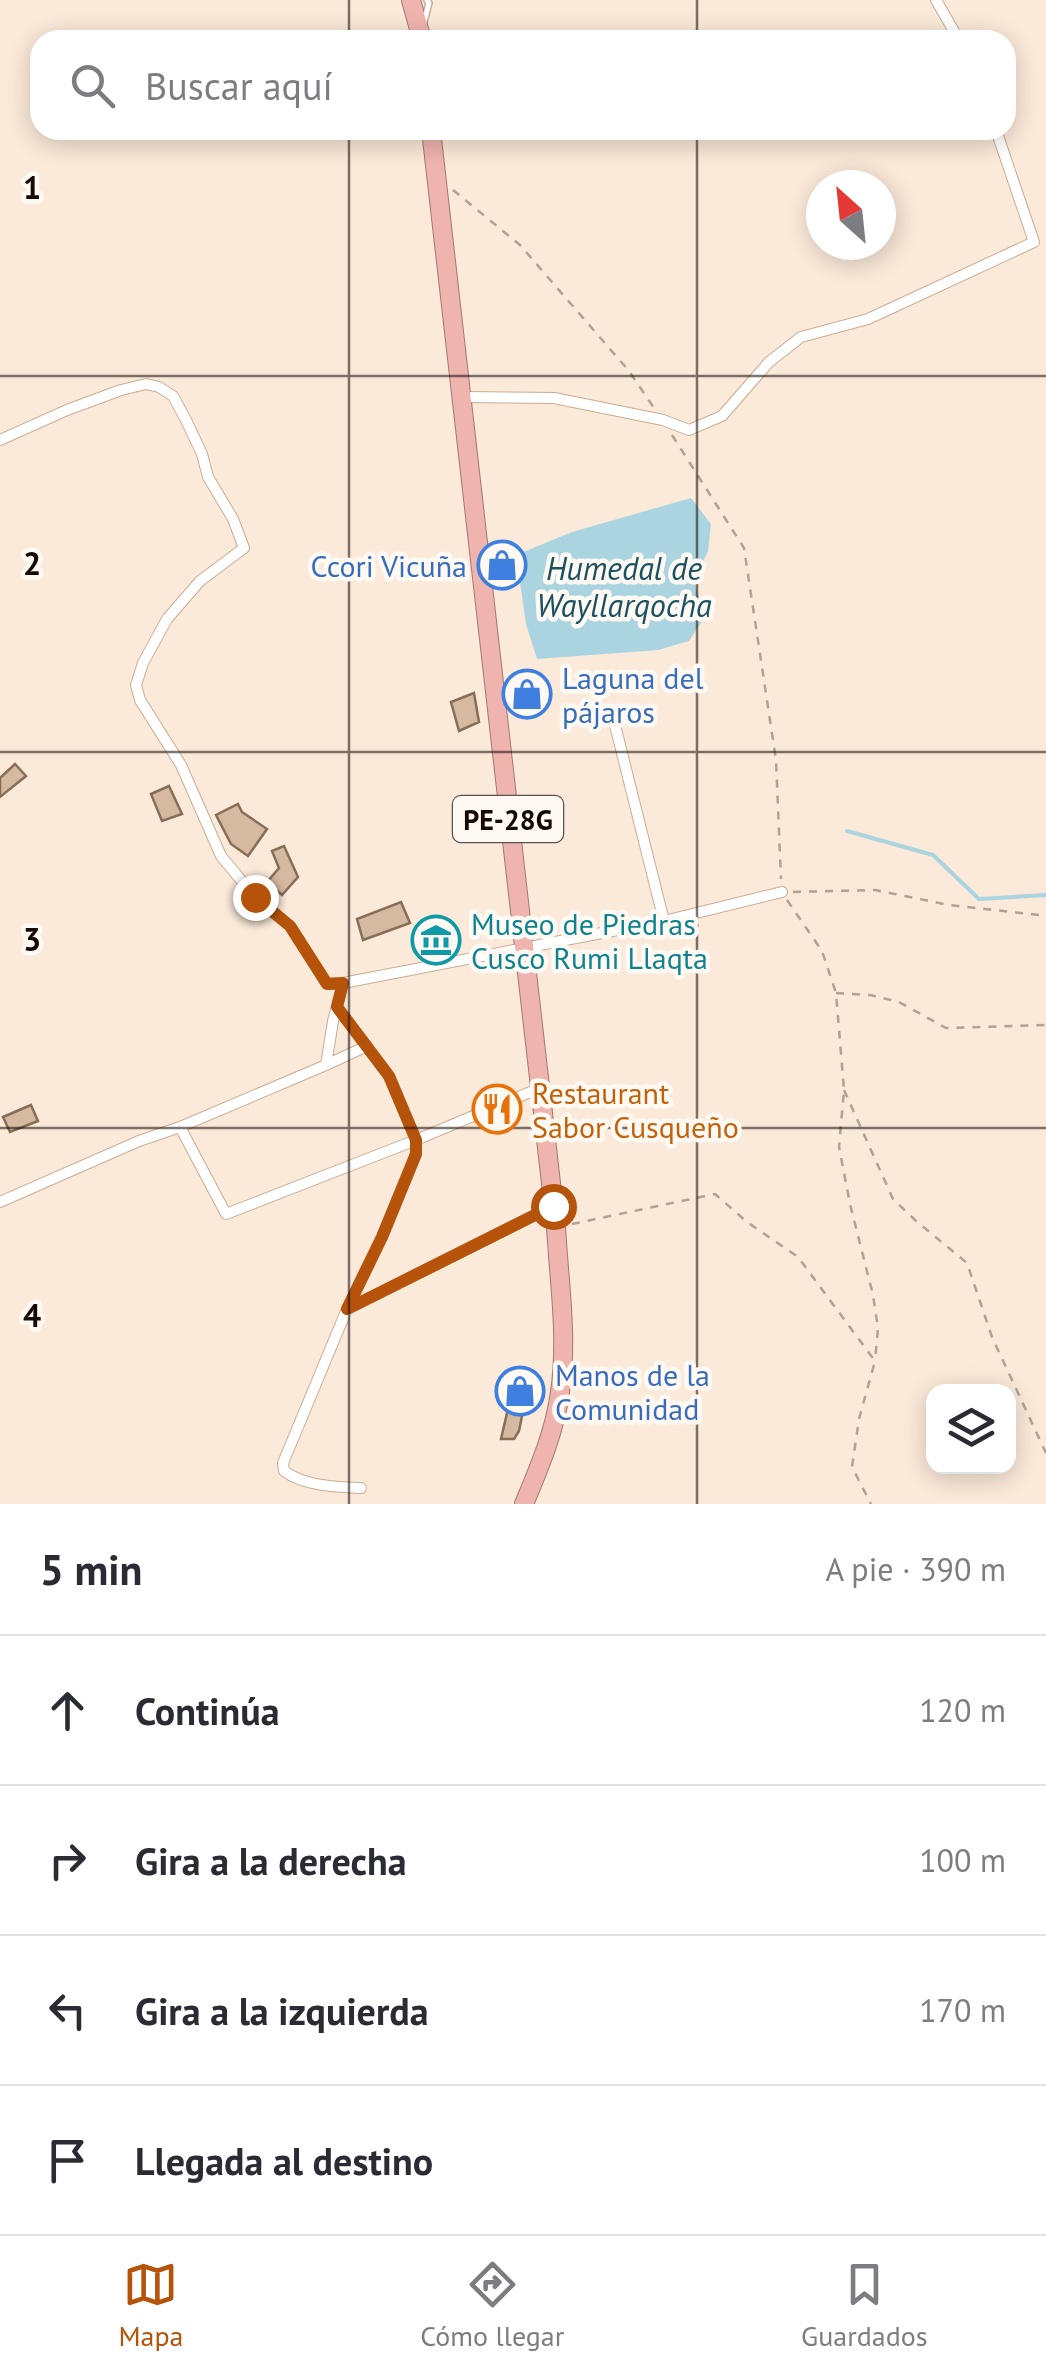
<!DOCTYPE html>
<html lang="es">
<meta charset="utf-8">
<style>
body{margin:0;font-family:"PT Sans",sans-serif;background:#f7f7f7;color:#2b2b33}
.controls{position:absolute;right:30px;bottom:30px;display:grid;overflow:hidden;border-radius:20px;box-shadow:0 5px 25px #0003}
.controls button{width:90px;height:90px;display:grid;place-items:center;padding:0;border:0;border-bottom:2px solid #e1e1e2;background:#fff;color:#2b2b33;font:50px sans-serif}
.compass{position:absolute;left:806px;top:170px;width:90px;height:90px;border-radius:50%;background:#fff;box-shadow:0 5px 25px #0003;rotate:333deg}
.stop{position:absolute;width:30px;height:30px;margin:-22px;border:8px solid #b45309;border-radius:50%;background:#fff}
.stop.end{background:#b45309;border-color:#fff;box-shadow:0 2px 10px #0008}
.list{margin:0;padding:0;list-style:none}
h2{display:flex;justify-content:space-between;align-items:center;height:130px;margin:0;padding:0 40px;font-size:42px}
h2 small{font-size:32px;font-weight:400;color:#7c7c81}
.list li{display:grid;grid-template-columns:65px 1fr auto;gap:30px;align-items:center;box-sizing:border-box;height:150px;padding:0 40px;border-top:2px solid #e1e1e2}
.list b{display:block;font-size:38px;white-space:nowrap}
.list em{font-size:32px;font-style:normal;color:#7c7c81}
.icon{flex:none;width:55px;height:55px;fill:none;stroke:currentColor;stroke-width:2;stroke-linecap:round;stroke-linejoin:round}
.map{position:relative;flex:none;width:1046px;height:1504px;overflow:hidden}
.search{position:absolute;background:#fff;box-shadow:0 5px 25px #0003;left:30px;right:30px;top:30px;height:110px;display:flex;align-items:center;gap:25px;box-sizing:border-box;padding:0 35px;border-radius:30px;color:#7c7c81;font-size:38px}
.sheet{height:730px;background:#fff}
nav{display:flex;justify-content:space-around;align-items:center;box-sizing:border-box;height:140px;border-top:2px solid #e1e1e2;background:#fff;font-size:28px;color:#7c7c81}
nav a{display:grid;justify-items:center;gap:5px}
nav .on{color:#b45309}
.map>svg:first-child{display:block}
.water{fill:#abd4e1}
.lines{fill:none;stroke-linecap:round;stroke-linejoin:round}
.stream{stroke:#abd4e1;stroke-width:4}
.building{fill:#d5b9a0;stroke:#876e56;stroke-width:2.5}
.lane-casing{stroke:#c9ad94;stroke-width:8}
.street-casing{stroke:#c9ad94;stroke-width:12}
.highway-casing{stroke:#a27872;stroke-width:20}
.path{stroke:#b1a294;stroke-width:2.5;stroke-dasharray:8 8;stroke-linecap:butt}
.lane{stroke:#fff;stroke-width:5}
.street{stroke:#fff;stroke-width:10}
.highway{stroke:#efb4ae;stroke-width:18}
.route{stroke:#b45309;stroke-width:12}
.grid{fill:none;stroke:#140a03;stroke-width:2.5;stroke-opacity:0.55}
.labels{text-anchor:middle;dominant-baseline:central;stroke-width:9;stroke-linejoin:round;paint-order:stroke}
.shield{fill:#fff9f3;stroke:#5a524b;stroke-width:2.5}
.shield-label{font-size:28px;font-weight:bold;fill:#140a03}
.shop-label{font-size:30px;fill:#366cbe;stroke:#fff9f3;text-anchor:start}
.culture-label{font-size:30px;fill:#0d838f;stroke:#fff9f3;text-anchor:start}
.food-label{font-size:30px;fill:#c56008;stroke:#fff9f3;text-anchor:start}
.water-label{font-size:32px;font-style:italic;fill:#1b5161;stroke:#fff9f3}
.grid-label{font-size:32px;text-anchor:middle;font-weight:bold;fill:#140a03;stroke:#fff9f3;stroke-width:9;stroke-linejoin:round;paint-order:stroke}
</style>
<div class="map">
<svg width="1046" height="1504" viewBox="0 0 1046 1504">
<rect width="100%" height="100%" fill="#fbe9d9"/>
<path class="water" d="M691 498 711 524 708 551 694 581 701 603 702 621 689 641 658 650 537 659 526 624 516 555 572 532Z"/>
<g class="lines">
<path class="stream" d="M847 831 933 855 979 899 1046 895"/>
</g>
<path class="building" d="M474 693 479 722 459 731 451 702Z
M15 764 26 776 0 797V778Z
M169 786 182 814 162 821 151 794Z
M238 804 242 812 267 829 248 856 231 844 216 815Z
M284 846 298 877 282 895 267 882 279 868 272 851Z
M401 902 410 923 363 940 357 919Z
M31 1105 38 1121 10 1132 3 1117Z
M514 1383 528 1386 519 1431 514 1439H501Z"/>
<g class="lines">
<g class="lane-casing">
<path id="lane" d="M424 22 429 3 427 0"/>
</g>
<g class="street-casing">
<path id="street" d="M936 0 959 40
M462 397 554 398 663 420 689 430 722 416 769 362 801 337 868 319 1034 242 996 130
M0 440 67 410 121 390 146 384 159 387 173 396 186 420 202 454 208 477 233 519 244 548 200 581 167 619 143 663 136 685 140 700 181 765 221 856 255 897 290 926 327 984 343 983
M615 725 664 921
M337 1007 389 1076 416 1140V1154L382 1237 347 1309 283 1463 284 1471C304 1486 336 1487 361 1488
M326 1065 367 1046
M180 1127 226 1214 416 1140 540 1088
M0 1202 139 1141 180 1127 326 1065 333 1021 343 983 664 921 782 892
M348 1309 553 1206"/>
</g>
<g class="highway-casing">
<path id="highway" d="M411 0 422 40
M431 130 556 1227C559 1281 568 1338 560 1392 555 1431 539 1468 524 1504"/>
</g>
<path class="path" d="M453 190 520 245 629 371 654 408
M672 435 744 548 776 760 781 879
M793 892 875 890 949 905 1039 915 1046 911
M787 900 822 951 836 993 844 1090 839 1147 850 1204 873 1295 878 1328 875 1361
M836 993 870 995 899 1002 946 1028 1046 1025
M844 1090 893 1199 915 1220 967 1263 992 1337 1046 1453
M572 1224 715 1194 747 1222 798 1257 875 1361 859 1419 852 1467 871 1504"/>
<use href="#lane" class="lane"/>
<use href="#street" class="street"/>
<use href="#highway" class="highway"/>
</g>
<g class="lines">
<path class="route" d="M255 897 290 926 327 984 343 983 337 1007 389 1076 416 1140V1154L382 1237 347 1309 553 1206"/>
</g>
<path class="grid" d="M349 0V40M697 0V40M349 130V1504M697 130V1504M0 376H1046M0 752H1046M0 1128H1046"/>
<defs>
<g id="shop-ring" transform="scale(2.5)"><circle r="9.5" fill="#fff9f3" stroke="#3f7fe0" stroke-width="1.5"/><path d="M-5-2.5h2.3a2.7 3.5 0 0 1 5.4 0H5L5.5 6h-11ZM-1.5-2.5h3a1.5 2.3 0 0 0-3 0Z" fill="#3f7fe0"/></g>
<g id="museum-ring" transform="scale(2.5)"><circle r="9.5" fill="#fff9f3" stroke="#0f9aa8" stroke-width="1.5"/><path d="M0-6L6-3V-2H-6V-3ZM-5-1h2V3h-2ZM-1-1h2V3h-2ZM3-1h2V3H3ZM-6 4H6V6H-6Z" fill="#0f9aa8"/></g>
<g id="restaurant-ring" transform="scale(2.5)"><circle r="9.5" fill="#fff9f3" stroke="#e8710a" stroke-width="1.5"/><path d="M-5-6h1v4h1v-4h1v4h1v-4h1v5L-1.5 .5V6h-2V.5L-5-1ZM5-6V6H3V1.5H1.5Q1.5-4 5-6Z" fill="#e8710a"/></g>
</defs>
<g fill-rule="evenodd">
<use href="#shop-ring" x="502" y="565"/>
<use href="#shop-ring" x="527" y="694"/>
<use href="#museum-ring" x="436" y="940"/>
<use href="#restaurant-ring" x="497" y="1109"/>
<use href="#shop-ring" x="520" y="1391"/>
</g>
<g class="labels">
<rect class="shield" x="453" y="796" width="110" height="46" rx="8"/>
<g class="shield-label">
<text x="508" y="819">PE-28G</text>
</g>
<g class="shop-label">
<text x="467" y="565" text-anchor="end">Ccori Vicuña</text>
<text x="562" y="677">Laguna del<tspan x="562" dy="34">pájaros</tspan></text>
<text x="555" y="1374">Manos de la<tspan x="555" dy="34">Comunidad</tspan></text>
</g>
<g class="culture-label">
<text x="471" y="923">Museo de Piedras<tspan x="471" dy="34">Cusco Rumi Llaqta</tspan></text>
</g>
<g class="food-label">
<text x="532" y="1092">Restaurant<tspan x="532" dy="34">Sabor Cusqueño</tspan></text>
</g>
<g class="water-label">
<text x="624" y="568">Humedal de<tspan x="624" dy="37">Wayllarqocha</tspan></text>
</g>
</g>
<g class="grid-label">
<text x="32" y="199">1</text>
<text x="32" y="575">2</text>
<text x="32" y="951">3</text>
<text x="32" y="1327">4</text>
</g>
</svg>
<div class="controls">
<button><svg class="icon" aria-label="layers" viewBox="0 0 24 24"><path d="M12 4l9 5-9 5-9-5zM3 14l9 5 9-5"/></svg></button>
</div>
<svg class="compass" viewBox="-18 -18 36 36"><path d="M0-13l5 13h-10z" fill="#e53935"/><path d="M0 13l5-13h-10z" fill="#7c7c81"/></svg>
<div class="stop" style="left:553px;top:1206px"></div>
<div class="stop end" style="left:255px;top:897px"></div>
<div class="search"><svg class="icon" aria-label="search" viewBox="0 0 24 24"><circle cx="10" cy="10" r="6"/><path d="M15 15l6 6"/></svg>Buscar aquí</div>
</div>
<section class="sheet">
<h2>5 min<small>A pie · 390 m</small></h2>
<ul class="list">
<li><svg class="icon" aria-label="ahead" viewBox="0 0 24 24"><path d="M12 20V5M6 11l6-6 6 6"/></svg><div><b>Continúa</b></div><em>120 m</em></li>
<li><svg class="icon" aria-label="right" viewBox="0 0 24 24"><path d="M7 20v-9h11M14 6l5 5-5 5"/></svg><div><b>Gira a la derecha</b></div><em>100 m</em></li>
<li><svg class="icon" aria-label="left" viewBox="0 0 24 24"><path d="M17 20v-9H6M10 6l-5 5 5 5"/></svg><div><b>Gira a la izquierda</b></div><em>170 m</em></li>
<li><svg class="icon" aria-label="arrive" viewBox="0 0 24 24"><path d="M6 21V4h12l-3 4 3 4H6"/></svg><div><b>Llegada al destino</b></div></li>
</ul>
</section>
<nav>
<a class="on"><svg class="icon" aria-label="map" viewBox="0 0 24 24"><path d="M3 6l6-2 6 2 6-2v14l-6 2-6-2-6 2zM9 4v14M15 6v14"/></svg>Mapa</a>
<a><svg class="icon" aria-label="directions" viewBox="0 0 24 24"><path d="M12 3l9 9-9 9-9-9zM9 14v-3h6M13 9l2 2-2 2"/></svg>Cómo llegar</a>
<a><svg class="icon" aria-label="saved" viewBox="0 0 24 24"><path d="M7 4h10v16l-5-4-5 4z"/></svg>Guardados</a>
</nav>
